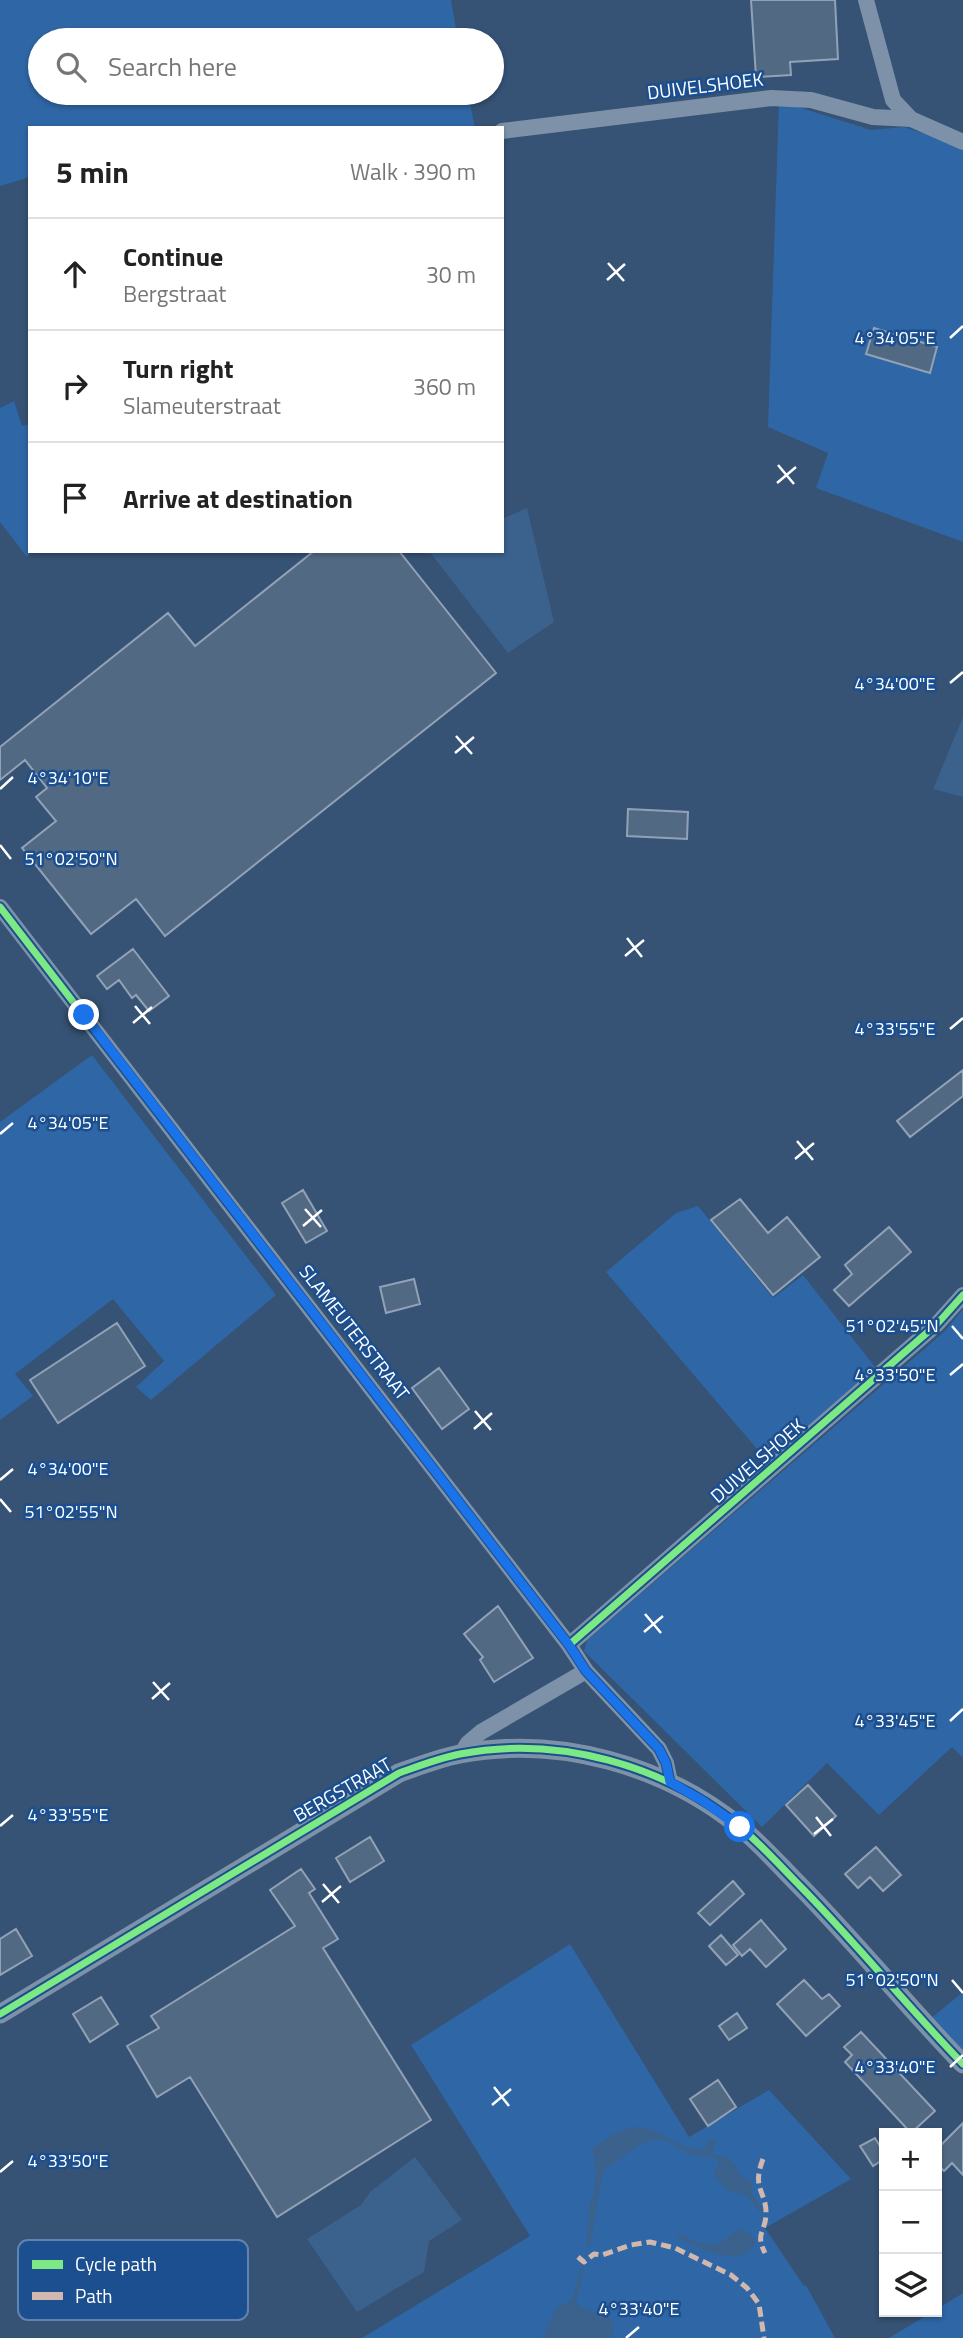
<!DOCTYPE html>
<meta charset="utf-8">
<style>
body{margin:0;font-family:"Titillium Web",sans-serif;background:#f2f2f2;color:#222}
.controls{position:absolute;right:21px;bottom:21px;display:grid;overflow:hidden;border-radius:0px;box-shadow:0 2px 5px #0004}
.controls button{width:63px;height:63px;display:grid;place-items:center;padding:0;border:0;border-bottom:2px solid #e0e0e0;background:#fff;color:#222;font:35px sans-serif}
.stop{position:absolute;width:21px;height:21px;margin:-16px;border:5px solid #1a73e8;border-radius:50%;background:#fff}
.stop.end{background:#1a73e8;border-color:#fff;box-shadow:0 2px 7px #0008}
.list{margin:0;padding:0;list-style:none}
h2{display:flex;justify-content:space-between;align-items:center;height:91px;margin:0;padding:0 28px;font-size:30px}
h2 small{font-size:23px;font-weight:400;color:#767676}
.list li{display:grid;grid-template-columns:46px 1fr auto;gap:21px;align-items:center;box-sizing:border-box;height:112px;padding:0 28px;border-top:2px solid #e0e0e0}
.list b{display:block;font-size:26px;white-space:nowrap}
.list p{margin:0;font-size:23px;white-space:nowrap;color:#767676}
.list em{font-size:23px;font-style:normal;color:#767676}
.icon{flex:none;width:38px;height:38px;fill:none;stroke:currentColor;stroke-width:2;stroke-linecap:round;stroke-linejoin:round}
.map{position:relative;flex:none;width:963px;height:2338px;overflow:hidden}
.search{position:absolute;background:#fff;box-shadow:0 2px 5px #0004;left:28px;top:28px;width:476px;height:77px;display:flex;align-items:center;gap:18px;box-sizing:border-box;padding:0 24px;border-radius:38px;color:#767676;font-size:26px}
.panel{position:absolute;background:#fff;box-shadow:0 2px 5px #0004;left:28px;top:126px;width:476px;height:427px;border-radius:0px}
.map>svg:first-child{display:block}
.green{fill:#2f66a5}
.water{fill:#3b618d}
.building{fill:#526984;stroke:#92a2b6;stroke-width:2}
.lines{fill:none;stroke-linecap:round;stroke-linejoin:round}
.minor{stroke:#7d92a8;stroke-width:16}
.tertiary{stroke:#7d92a8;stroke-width:19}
.quiet{stroke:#d1b7ad;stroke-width:5;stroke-dasharray:10 5;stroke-linecap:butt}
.cycleway-casing{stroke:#1b4f8f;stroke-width:11}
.cycleway{stroke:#7ce984;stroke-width:7}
.route{stroke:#1a73e8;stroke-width:9}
.ticks{fill:none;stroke:#fff;stroke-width:2.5}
.labels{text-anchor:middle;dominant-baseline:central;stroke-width:5;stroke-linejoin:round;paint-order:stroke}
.street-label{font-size:19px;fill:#fff;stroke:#1b4f8f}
.key{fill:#1b4f8f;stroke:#5f84b1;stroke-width:2}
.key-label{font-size:19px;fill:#fff}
.ticks-label{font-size:18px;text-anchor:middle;fill:#fff;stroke:#1b4f8f;stroke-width:5;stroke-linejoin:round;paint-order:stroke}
</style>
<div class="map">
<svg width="963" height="2338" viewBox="0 0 963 2338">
<rect width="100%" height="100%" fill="#365274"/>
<path class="green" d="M0 0H451L458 40H40V93H468L475 128H30V177L0 186Z
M779 101 871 130 904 127 963 146V542L816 488 828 453 768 427Z
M14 401 22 426 30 424V551H32L27 557 0 522V408Z
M92 1055 276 1295 151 1400 136 1387 164 1361 113 1299 15 1374 33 1396 0 1420V1122Z
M698 1206 773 1298 803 1275 875 1367 769 1463 606 1272 676 1213Z
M963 1309V1758L952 1747 879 1815 827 1763 762 1827 584 1651 587 1640 944 1332Z
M570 1944 689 2137 769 2090 851 2179 765 2228 804 2286 806 2285 835 2338H362L530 2236 411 2045Z
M963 1992V2059L929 2020Z
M963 2293V2338H889L932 2312H937V2309Z"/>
<path class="water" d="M527 508 554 622 508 653 429 551H502V519Z
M963 717V797L933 789Z
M634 2127C662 2126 674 2150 704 2150L710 2139H714L716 2142 711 2154 729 2158 743 2177 752 2182V2194L763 2211 760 2212 746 2195 731 2192 725 2188 714 2174 719 2161C712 2154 698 2157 688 2153 680 2151 676 2145 669 2142 646 2132 624 2158 606 2169L603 2173 590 2246 587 2247C587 2235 589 2221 589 2208 590 2203 594 2198 594 2192 596 2178 597 2164 592 2149L613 2134Z
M415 2157 462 2220 429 2241 424 2272 357 2312 307 2239 361 2205 370 2192Z
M742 2229 752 2236 756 2243C739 2270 703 2249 681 2239L677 2234 680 2233C693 2240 708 2250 723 2241 730 2236 734 2231 742 2229Z
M586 2259 576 2303 584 2309 609 2317 614 2327 611 2338H543L555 2309 571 2301 584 2260Z"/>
<path class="building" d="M751 0H835L838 59 790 62 791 75 756 77Z
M874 328 937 347 930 373 866 354Z
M314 551H399L496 673 165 936 136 899 91 934 22 848 56 821 36 797 47 788 25 760 0 780V747L168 613 195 646Z
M628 809 688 812 687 839 627 836Z
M133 949 169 996 149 1011 136 995 132 998 119 980 107 989 97 976Z
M963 1070V1096L910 1137 897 1121Z
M303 1190 327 1231 306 1243 282 1203Z
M740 1199 768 1233 787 1217 820 1257 773 1295 711 1220Z
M889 1227 911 1252 849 1306 834 1290 852 1274 845 1265Z
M414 1279 420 1304 386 1313 380 1287Z
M117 1323 145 1366 58 1423 30 1380Z
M439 1368 469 1409 442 1429 412 1388Z
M498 1606 533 1658 494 1682 480 1660 483 1657 464 1634Z
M808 1785 836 1816 814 1836 786 1805Z
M370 1837 384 1861 350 1882 336 1858Z
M876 1847 901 1875 883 1891 870 1877 858 1888 845 1874Z
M301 1869 315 1889 309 1893 338 1939 323 1948 431 2120 277 2217 190 2077 157 2097 127 2046 159 2028 151 2016 295 1926 270 1890Z
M733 1881 744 1894 710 1925 698 1913Z
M761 1920 786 1949 766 1967 750 1949 742 1956 733 1945Z
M16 1929 32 1956 0 1975V1939Z
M721 1935 738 1955 726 1965 709 1946Z
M804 1980 822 1999 829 1994 840 2006 806 2036 777 2004Z
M101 1997 118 2024 90 2042 73 2014Z
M737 2013 747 2028 729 2040 719 2026Z
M861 2032 935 2111 911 2133 845 2062 852 2055 844 2047Z
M718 2080 736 2107 708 2126 690 2099Z
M963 2123V2175L952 2163 944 2171 937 2164V2149Z
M875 2138 884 2153V2159L873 2166 860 2146Z"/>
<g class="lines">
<path class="minor" d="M866 0 893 100 911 119 963 142
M502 131 771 98 811 100 873 117 911 119
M0 907 569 1645 586 1671 659 1749 666 1763 670 1782
M569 1645 937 1324 963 1295
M461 1754 468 1743 481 1732 586 1671"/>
<path class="tertiary" d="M0 2014 399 1773C419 1766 439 1758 460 1754 558 1735 664 1765 740 1827 762 1845 781 1867 801 1887 857 1944 907 2006 963 2064"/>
<path class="quiet" d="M763 2159C751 2190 767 2191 766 2215 765 2233 755 2233 765 2253
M578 2257 584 2262 594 2254 602 2255 631 2245 650 2242 675 2248 731 2275 747 2288 759 2304 764 2338"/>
<g class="cycleway-casing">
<path id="cycleway" d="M0 907 569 1645 586 1671 659 1749 666 1763 670 1782
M569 1645 937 1324 963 1295
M0 2014 399 1773C419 1766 439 1758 460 1754 558 1735 664 1765 740 1827 762 1845 781 1867 801 1887 857 1944 907 2006 963 2064"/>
</g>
<use href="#cycleway" class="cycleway"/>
</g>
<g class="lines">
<path class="route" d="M84 1015 569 1645 586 1671 659 1749 666 1763 670 1782 703 1801 740 1827"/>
</g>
<path class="ticks" d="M608 263 624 281M607 280 625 264M950 338 963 326M778 465 794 484M777 483 796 467M950 683 963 672M456 736 472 754M455 753 474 737M0 789 13 777M0 845 11 859M627 938 642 957M625 956 644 940M135 1006 150 1024M133 1023 152 1007M950 1029 963 1018M0 1134 13 1123M797 1141 813 1160M795 1159 814 1143M305 1209 321 1227M303 1226 322 1210M952 1326 963 1339M950 1375 963 1364M475 1411 491 1430M474 1429 492 1413M0 1480 13 1469M0 1499 11 1512M645 1614 661 1633M644 1632 663 1616M153 1682 169 1700M152 1699 170 1683M950 1721 963 1709M816 1817 831 1836M0 1826 13 1815M814 1834 833 1819M323 1884 339 1903M322 1902 341 1886M952 1980 963 1993M950 2067 963 2055M494 2087 509 2106M492 2105 511 2089M0 2172 13 2161M626 2338 639 2327"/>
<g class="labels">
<g class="street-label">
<text transform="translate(705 85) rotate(-7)">DUIVELSHOEK</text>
<text transform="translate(355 1332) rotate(52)">SLAMEUTERSTRAAT</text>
<text transform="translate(757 1460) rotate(-41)">DUIVELSHOEK</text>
<text transform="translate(342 1789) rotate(-30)">BERGSTRAAT</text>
</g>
</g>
<rect x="18" y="2240" width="230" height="80" rx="10" class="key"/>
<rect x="32" y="2260" width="31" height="9" fill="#7ce984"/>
<rect x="32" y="2292" width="31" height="8" fill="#d1b7ad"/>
<g class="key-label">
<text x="75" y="2271">Cycle path</text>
<text x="75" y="2303">Path</text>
</g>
<g class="ticks-label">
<text x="895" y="344">4°34'05"E</text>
<text x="895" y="690">4°34'00"E</text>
<text x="68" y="784">4°34'10"E</text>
<text x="71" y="865">51°02'50"N</text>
<text x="895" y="1035">4°33'55"E</text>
<text x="68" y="1129">4°34'05"E</text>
<text x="892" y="1332">51°02'45"N</text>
<text x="895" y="1381">4°33'50"E</text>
<text x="68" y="1475">4°34'00"E</text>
<text x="71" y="1518">51°02'55"N</text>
<text x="895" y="1727">4°33'45"E</text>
<text x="68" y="1821">4°33'55"E</text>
<text x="892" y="1986">51°02'50"N</text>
<text x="895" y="2073">4°33'40"E</text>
<text x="68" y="2167">4°33'50"E</text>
<text x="639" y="2315">4°33'40"E</text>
</g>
</svg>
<div class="controls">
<button>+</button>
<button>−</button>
<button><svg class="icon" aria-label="layers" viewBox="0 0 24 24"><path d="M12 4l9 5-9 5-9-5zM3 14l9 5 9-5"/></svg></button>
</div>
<div class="stop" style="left:740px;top:1827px"></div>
<div class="stop end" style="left:84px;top:1015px"></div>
<div class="search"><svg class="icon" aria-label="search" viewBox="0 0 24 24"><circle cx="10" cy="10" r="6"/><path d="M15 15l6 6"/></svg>Search here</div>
<section class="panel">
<h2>5 min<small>Walk · 390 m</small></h2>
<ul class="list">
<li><svg class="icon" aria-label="ahead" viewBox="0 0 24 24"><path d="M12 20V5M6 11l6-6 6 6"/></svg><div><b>Continue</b><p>Bergstraat</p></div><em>30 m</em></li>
<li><svg class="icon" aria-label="right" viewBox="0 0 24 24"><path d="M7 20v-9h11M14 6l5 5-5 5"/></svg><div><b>Turn right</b><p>Slameuterstraat</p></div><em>360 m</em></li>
<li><svg class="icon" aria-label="arrive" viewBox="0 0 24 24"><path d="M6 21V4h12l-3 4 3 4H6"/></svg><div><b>Arrive at destination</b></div></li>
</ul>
</section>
</div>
